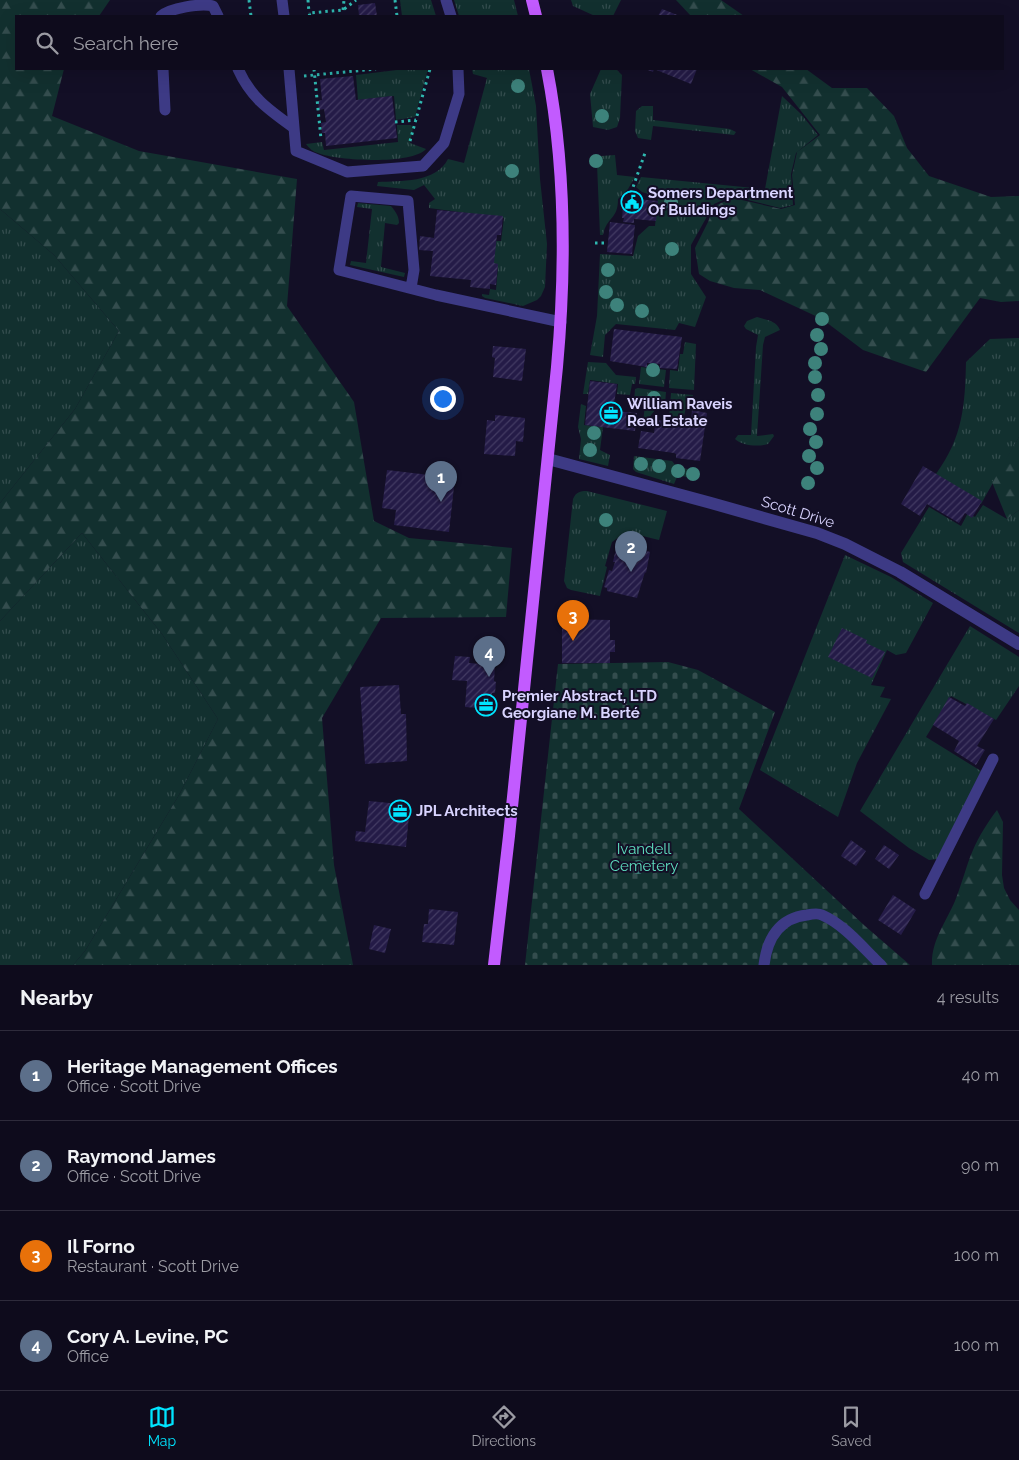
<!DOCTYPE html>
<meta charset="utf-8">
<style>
body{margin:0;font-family:Raleway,sans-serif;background:#1c1929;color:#f1f3f6}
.you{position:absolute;left:442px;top:398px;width:18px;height:18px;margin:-12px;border:4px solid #fff;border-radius:50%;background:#1a73e8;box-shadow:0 0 0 8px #1a73e833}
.badge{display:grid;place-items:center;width:32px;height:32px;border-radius:50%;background:#00e5ff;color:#fff;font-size:16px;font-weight:700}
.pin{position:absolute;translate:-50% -41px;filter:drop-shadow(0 1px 2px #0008)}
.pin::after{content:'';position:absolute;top:26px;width:18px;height:15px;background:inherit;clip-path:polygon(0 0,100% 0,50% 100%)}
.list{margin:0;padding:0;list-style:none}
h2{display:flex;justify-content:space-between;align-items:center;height:65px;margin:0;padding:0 20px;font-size:21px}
h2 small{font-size:16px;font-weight:400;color:#9b9ba3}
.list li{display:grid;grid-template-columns:32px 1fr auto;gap:15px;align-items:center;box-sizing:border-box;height:90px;padding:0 20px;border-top:1px solid #2e2b3b}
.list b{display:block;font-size:19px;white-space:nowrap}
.list p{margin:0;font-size:16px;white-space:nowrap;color:#9b9ba3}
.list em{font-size:16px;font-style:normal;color:#9b9ba3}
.icon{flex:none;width:28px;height:28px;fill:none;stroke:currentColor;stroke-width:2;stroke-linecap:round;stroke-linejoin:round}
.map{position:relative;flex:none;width:1019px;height:965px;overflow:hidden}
.search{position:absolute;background:#0e0b1c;box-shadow:0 5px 20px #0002;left:15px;right:15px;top:15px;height:55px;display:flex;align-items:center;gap:12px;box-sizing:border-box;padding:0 18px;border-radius:0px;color:#9b9ba3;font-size:19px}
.sheet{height:425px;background:#0e0b1c}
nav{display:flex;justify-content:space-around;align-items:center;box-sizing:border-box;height:70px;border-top:1px solid #2e2b3b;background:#0e0b1c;font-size:14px;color:#9b9ba3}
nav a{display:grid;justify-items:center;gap:2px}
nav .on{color:#00e5ff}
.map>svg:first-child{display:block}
.grass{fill:url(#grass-tufts)}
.forest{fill:url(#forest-firs)}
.cemetery{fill:url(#cemetery-stones)}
.building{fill:url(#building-hatch)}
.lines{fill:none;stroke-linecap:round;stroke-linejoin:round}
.path{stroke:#2fb8b0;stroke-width:3;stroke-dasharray:2.5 4;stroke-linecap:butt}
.lane{stroke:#3d3a85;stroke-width:11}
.street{stroke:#3d3a85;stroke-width:12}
.primary{stroke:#c25bff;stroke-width:12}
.tree{fill:#3d827b}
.labels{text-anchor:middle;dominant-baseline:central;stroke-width:4;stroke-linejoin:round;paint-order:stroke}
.poi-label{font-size:15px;font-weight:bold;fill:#d9d4ff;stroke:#130f26;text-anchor:start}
.street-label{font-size:15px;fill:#d9d4ff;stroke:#130f26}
.park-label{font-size:15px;fill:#5fe0c0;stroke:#130f26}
</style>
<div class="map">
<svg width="1019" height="965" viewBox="0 0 1019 965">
<defs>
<pattern id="grass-tufts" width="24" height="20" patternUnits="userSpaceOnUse" patternTransform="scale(1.25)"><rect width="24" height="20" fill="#12302f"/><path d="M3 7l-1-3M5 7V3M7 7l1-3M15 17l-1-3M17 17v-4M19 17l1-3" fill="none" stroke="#344d4e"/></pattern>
<pattern id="forest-firs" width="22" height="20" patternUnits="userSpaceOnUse" patternTransform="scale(1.25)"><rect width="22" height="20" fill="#12302f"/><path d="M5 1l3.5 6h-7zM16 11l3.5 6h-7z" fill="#344d4e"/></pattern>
<pattern id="cemetery-stones" width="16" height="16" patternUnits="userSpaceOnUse" patternTransform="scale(1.25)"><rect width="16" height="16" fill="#12302f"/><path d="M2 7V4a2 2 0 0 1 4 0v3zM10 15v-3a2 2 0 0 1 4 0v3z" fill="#344d4e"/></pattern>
<pattern id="building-hatch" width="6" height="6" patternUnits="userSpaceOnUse" patternTransform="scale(1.25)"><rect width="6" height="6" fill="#241b47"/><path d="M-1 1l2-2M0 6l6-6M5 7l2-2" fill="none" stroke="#433b63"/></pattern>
</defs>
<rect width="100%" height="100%" fill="#130f26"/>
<path class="grass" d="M400 0H431L436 16H402Z
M454 0H514L518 16H459Z
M571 0H621L613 16H595L573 6Z
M405 69H428L415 117 396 120 394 96 358 100 356 75Z
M472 69H529L536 106 540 179 547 244 545 287 541 296 537 300 523 306 485 298 482 296V294L489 295 490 289 496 290 498 267H492L496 241H501L504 218 429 208V203L435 199 424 185 414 190 377 186 378 182C400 181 436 183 448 159L464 163 487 78 473 74Z
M601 69H616L622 75 620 118 617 127 608 130 593 127 590 94Z
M782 96 801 114 818 135 796 153 791 174 793 205 780 208 732 196 714 204 691 245V274L706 297 695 327 679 323 675 330 616 324 605 335 603 357 590 355 597 316 600 254 633 256 638 236 649 226H655L658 197 642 192 636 187 641 177 765 189Z
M642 106H653V120L730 129 736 132 734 135 653 126 651 140 638 138 635 131 636 111Z
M397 125H411L413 128 410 143 426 149C412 165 338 161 318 153 313 152 309 148 306 144L322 142 324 150 398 142Z
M615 155 617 175 635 177 628 189 618 199C618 220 607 216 603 235H600L597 164 601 156Z
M358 203 391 206C395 211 399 216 399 223L397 225 385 223 381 267 405 273 404 277 350 265 351 261 366 263 372 209 357 207Z
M0 209 54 255 119 331 75 409 0 503Z
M757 317C766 320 776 320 780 330L765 337 763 345 757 436 773 434 774 436 768 444C759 447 742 446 735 439L738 435H751L756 347 758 335 746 329 744 326 747 321Z
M1019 338V437L981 504 936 474C963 437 965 405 966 362L990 339Z
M685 342 696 344 694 390 669 388 670 370 678 371 680 354H683Z
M588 362 606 363 616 375 636 377 635 384H632L630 395 617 394 618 384 590 380 588 394H583Z
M648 365 659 366 658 369 666 370 664 387 639 384 641 367 648 368Z
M638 388 666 392 665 404 659 405 644 424H643L645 404 634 402 635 389Z
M671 393 693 395 692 403H687L684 416 679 415 677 420 669 419Z
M581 404 586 406 584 425 603 427 600 450 610 455 608 466 579 459 581 439 578 427Z
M634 456 672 461 677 467 698 471 695 479 678 475 674 484 636 472 633 469Z
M587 491 667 511 659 540 626 532 612 542 605 566 607 567 600 596 571 590 567 588 564 581 573 499C576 492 580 491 587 491Z
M983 505 1007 519 1019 510V633L903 562 901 553 929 507 961 526 968 513 975 517Z
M82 533 162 634 218 719 179 795 85 951 73 965H0V621Z
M845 555 891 577 933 603 906 653 896 655 887 650 871 685 885 687 880 697 891 699 857 763 838 817 760 770Z
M970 626 1019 657V686L996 720 951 696 926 737 981 771 938 859 929 860 909 848 860 811Z"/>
<path class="forest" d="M0 0H110L99 16H16V69H64L52 116 139 151 297 179 287 306 354 402 374 521 409 538 512 548 506 617 381 618 322 718 334 865 353 965H73L85 951 179 795 218 719 162 634 82 533 0 621V503L75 409 119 331 54 255 0 209Z
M676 0H721L744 16H691Z
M750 69H806L832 88H867L894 116 907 148 929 176 991 197 1019 196V301L1001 302 980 298 926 372 863 350 822 319 760 290 734 288 710 281 699 274 695 248 708 222 714 206 733 198 781 209 795 205 792 175 797 152 820 135 782 87Z
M1019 437V510L1007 519 992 482Z
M997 810 1003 822 1002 875 1004 888 1010 900 1019 910V965H932C931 941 946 922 955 901 962 884 966 866 973 850 979 836 988 822 997 810Z"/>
<path class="cemetery" d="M668 662 698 670 775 712 739 809 865 926 910 965H525L558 664Z"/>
<path class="building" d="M375 3 377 16H359L358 5Z
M662 9 680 16H658Z
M645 69H697L691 84 654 69 653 72Z
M353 76 356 100 392 96 397 138 326 146 325 133H322L321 123 326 122 324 109 319 110 318 101 322 100 320 79Z
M628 193 637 194V199L658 201 656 221 634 219V223L623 222 624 218H622L624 197H627Z
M437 210 503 216 501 235H497L494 263 498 264 496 285 490 284V289L470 287 471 280 430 276 433 251 419 250 420 236 434 238Z
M610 222 635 225 632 254 607 252Z
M614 329 682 337 677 369 660 368V364L647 363V367L610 361Z
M493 346 526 349 522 381 493 377 495 358 492 357Z
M590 381 617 384 613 411 637 413 635 431 585 425Z
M692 410 707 413 700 461 676 458V454L674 453 638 448 641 431 654 433 656 420 678 423V418L691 420Z
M495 415 525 418 523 442 516 441 515 456 484 454 487 420 495 421Z
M923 466 982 501 972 518 965 513 959 523 927 504 920 516 901 504Z
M387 470 455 478 449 532 394 525 396 510 382 508Z
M619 547 633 550 634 547 650 552 646 573 645 572 637 598 607 591V588L604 587 609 570 612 571 615 562H613L616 548 619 549Z
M562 619 610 620V640H615V652H610V663H562Z
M842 628 867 640 866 643 885 652 872 678 828 657Z
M455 656 470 657 469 663 495 665 494 681 496 682 495 693H492L491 709 465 707 467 681 452 680Z
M399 685 401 714H406L407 761 365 764 360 687Z
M949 697 965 706 967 703 994 719 977 746 985 750 976 765 954 751 959 741 933 725Z
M369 801 410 805 406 847 355 841 356 831 365 832Z
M851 840 866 851 856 866 841 856Z
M884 845 899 855 889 869 875 859Z
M893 895 916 910 901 935 878 920Z
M429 909 458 912 454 945 422 942 424 924H428Z
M374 925 391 929 385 953 369 949Z"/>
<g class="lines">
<path class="path" d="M249 0 251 16
M308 0 309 13
M395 0 397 16
M343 10 344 0
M310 16 309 13 343 10 356 0
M314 69 321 139
M304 76 376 69
M395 122 416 120
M410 141 430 69
M631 193 645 153
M595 243H608"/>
<path class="lane" d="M282 0 284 16
M446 0 451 16
M161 16C170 8 201 3 213 6L218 16
M163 69 165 110
M238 69C251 98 269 110 294 128
M289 69 296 151 347 172 423 166 444 143 459 94 458 69
M411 288 414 270 408 201 351 196 339 270 436 295 561 322
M925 894 993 759
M764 965C767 939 779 918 807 915 812 914 818 913 822 915 845 925 863 948 881 965"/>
<path class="street" d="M548 459 711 503 817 533 845 544 900 572 1019 644"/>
<path class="primary" d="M532 0 536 16
M494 965 509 836 557 367C566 268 566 167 547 69"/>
</g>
<g class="tree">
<circle cx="518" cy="86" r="7"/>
<circle cx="602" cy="116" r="7"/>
<circle cx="596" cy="161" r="7"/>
<circle cx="512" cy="171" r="7"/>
<circle cx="671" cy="202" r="7"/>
<circle cx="672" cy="249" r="7"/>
<circle cx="608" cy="270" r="7"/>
<circle cx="606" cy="292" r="7"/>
<circle cx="617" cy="305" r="7"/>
<circle cx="642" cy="311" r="7"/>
<circle cx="822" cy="319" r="7"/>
<circle cx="817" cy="335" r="7"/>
<circle cx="821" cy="349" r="7"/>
<circle cx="815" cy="363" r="7"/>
<circle cx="653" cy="370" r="7"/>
<circle cx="815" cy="377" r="7"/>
<circle cx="818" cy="395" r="7"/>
<circle cx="654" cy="398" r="7"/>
<circle cx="817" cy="414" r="7"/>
<circle cx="810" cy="429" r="7"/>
<circle cx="594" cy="433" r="7"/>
<circle cx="816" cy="442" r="7"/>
<circle cx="590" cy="450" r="7"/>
<circle cx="809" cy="456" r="7"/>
<circle cx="641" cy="464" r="7"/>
<circle cx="659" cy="466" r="7"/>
<circle cx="817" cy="468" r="7"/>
<circle cx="678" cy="471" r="7"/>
<circle cx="693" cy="474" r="7"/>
<circle cx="808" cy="483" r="7"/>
<circle cx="606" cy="520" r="7"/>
<circle cx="638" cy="867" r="7"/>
</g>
<defs>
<g id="civic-ring" transform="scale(1.125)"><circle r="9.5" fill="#130f26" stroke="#00e5ff" stroke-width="1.5"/><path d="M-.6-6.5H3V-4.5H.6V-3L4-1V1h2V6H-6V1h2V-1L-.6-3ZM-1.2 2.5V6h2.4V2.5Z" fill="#00e5ff"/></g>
<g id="office-ring" transform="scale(1.125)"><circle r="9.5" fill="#130f26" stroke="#00e5ff" stroke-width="1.5"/><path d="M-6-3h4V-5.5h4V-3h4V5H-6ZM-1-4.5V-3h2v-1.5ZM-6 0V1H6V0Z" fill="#00e5ff"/></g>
</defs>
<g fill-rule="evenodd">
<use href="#civic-ring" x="632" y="202"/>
<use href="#office-ring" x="611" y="413"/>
<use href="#office-ring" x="486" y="705"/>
<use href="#office-ring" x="400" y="811"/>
</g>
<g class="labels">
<g class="poi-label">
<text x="648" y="193">Somers Department<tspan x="648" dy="17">Of Buildings</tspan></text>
<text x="627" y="404">William Raveis<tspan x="627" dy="17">Real Estate</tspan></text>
<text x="502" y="696">Premier Abstract, LTD<tspan x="502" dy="17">Georgiane M. Berté</tspan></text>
<text x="416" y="811">JPL Architects</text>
</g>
<g class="street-label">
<text transform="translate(798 512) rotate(17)">Scott Drive</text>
</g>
<g class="park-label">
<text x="644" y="849">Ivandell<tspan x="644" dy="17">Cemetery</tspan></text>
</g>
</g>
</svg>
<div class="you"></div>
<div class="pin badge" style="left:441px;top:502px;background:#5c6f8a">1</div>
<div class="pin badge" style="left:631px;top:572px;background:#5c6f8a">2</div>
<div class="pin badge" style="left:573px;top:641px;background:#e8710a">3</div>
<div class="pin badge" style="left:489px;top:677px;background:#5c6f8a">4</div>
<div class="search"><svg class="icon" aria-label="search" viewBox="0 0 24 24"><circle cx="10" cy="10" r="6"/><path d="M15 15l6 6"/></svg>Search here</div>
</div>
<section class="sheet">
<h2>Nearby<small>4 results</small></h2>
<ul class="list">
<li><span class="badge" style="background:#5c6f8a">1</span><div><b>Heritage Management Offices</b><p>Office · Scott Drive</p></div><em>40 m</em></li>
<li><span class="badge" style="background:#5c6f8a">2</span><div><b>Raymond James</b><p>Office · Scott Drive</p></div><em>90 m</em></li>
<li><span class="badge" style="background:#e8710a">3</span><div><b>Il Forno</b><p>Restaurant · Scott Drive</p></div><em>100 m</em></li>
<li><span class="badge" style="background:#5c6f8a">4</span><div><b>Cory A. Levine, PC</b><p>Office</p></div><em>100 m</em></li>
</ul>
</section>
<nav>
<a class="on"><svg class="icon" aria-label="map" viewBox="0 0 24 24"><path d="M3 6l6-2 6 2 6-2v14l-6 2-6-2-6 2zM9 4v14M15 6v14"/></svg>Map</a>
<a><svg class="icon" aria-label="directions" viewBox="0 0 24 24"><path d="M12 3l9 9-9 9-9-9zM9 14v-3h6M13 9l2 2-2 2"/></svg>Directions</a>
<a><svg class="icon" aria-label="saved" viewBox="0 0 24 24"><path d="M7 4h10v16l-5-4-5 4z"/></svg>Saved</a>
</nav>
